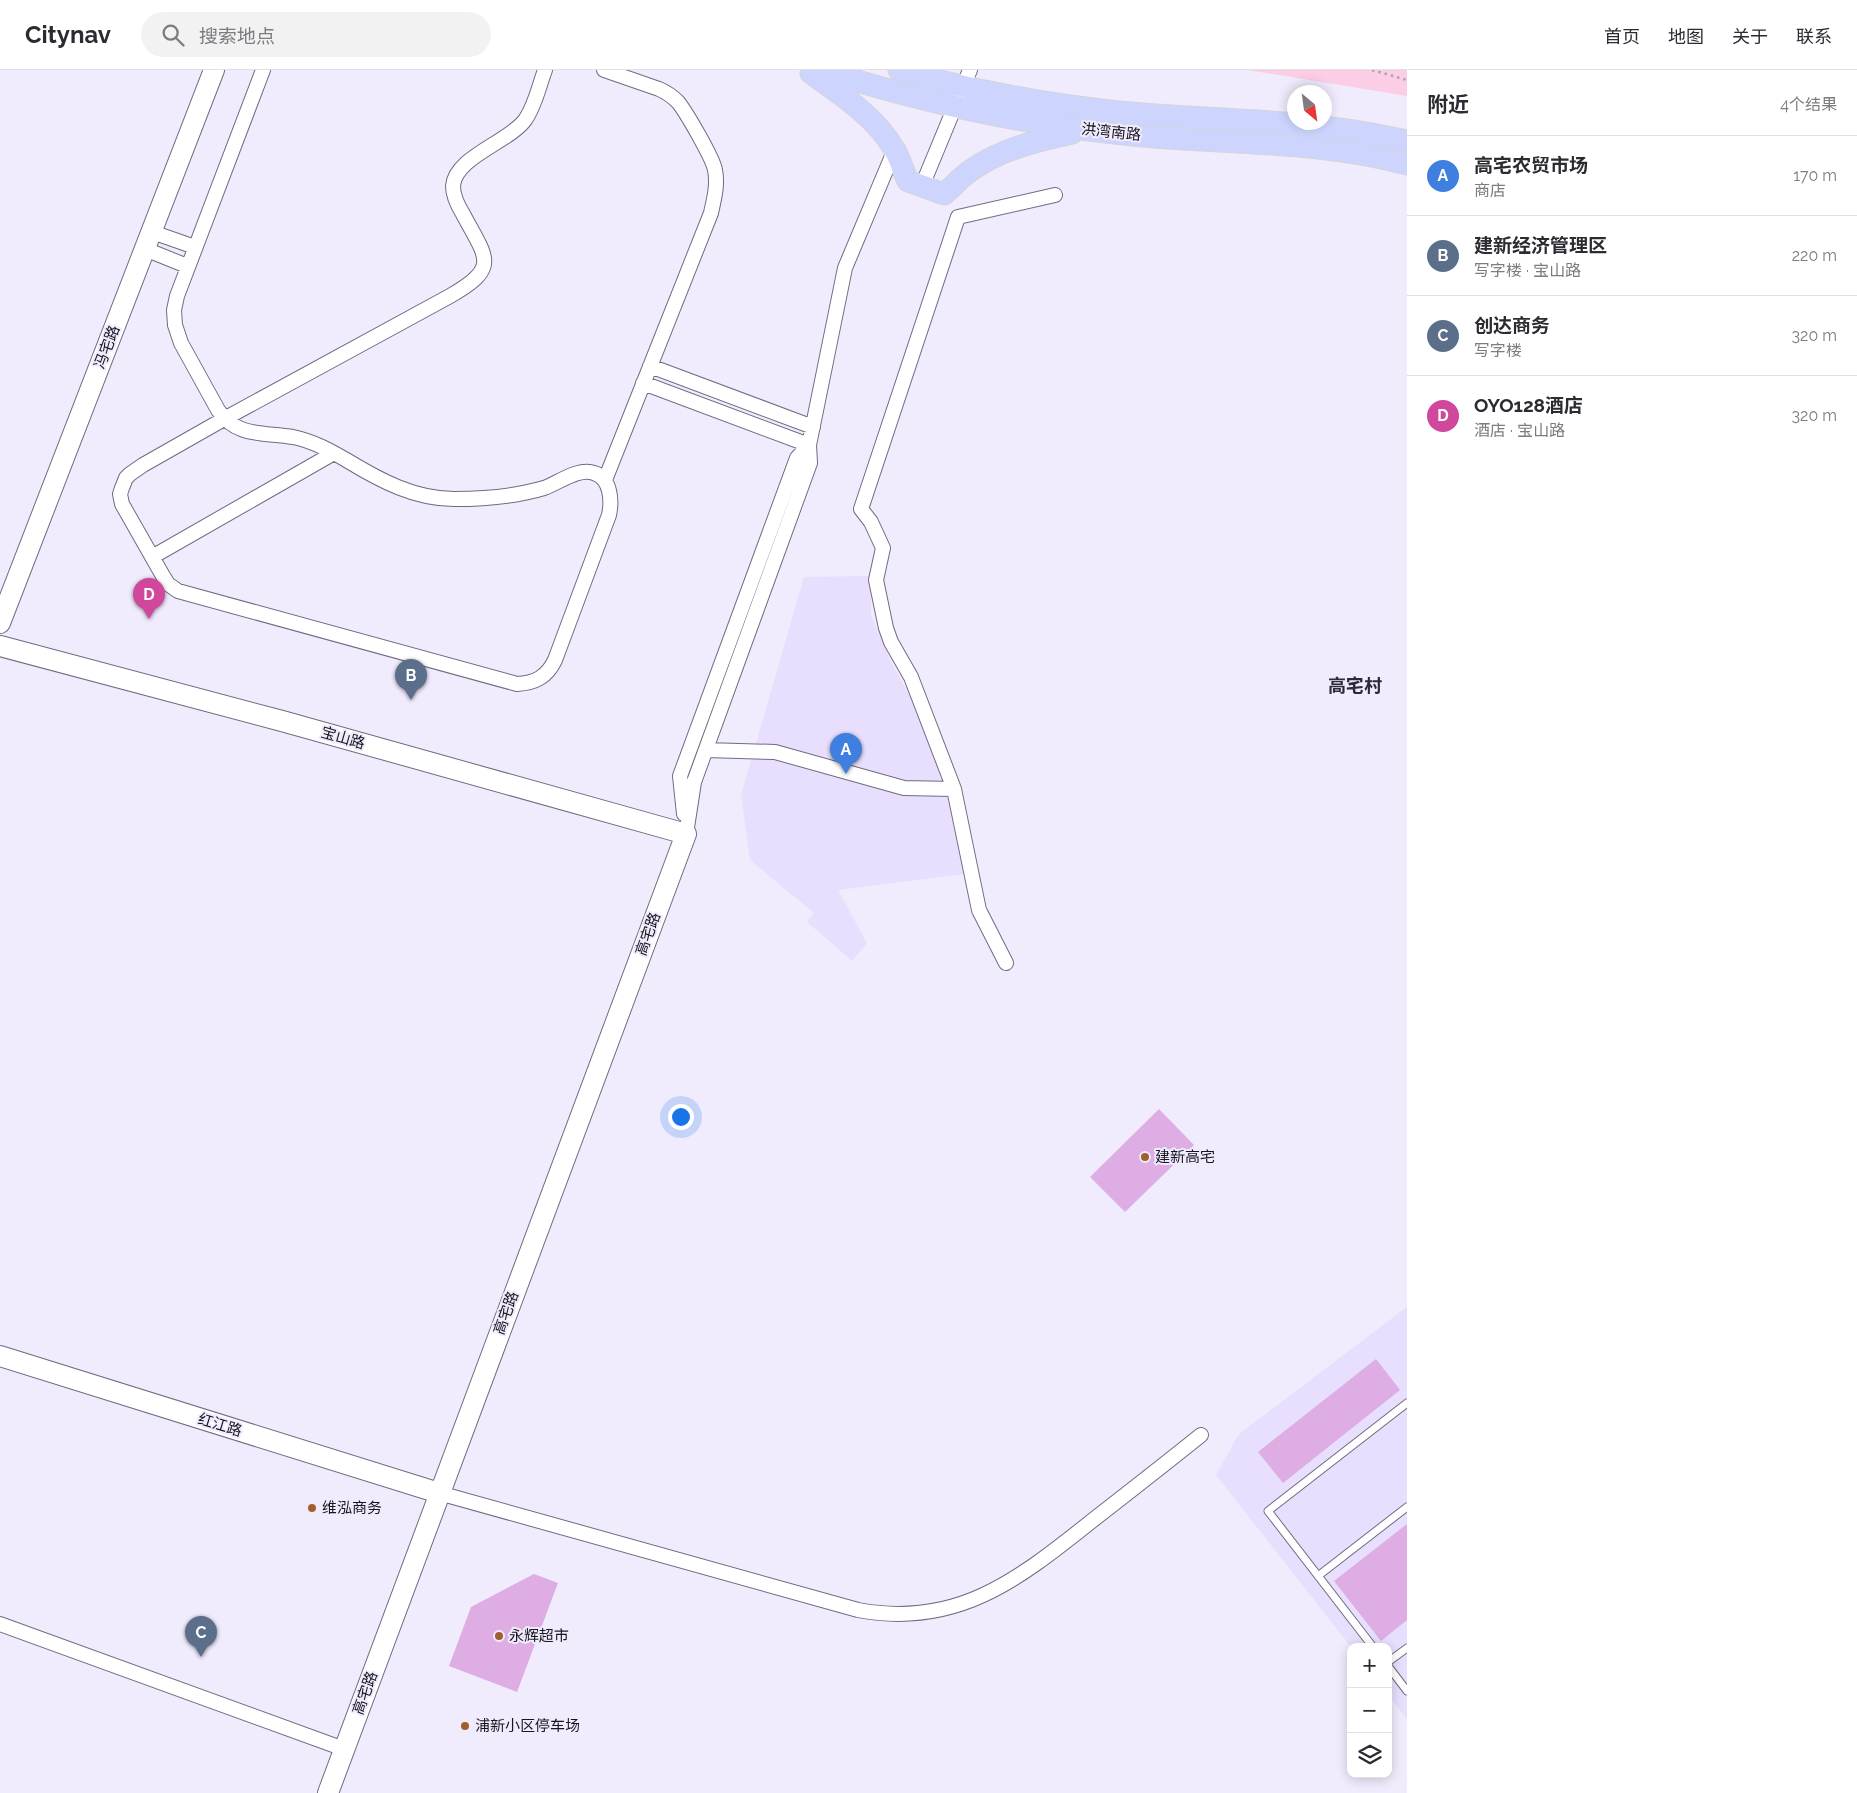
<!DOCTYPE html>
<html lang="zh">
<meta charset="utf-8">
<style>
body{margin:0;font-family:Raleway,"Noto Sans SC",sans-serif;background:#f2f2f3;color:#2b2b33}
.controls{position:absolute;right:15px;bottom:15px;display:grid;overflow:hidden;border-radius:10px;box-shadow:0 2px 12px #0003}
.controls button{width:45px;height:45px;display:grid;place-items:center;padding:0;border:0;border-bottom:1px solid #e1e1e2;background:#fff;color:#2b2b33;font:25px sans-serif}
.compass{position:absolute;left:1287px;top:15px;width:45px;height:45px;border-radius:50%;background:#fff;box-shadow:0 2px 12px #0003;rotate:151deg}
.you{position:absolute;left:680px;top:1046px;width:18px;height:18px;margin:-12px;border:4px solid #fff;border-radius:50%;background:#1a73e8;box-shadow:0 0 0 8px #1a73e833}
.badge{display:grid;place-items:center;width:32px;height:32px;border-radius:50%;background:#a25f2d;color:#fff;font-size:16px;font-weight:700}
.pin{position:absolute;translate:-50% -41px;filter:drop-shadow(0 1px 2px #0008)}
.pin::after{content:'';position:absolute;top:26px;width:18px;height:15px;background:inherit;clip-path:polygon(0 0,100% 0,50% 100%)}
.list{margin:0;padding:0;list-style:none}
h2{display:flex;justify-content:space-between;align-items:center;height:65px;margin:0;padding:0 20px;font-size:21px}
h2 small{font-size:16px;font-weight:400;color:#7c7c81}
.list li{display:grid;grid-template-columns:32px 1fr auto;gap:15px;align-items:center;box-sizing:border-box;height:80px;padding:0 20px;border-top:1px solid #e1e1e2}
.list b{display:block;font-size:19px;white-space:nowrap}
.list p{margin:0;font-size:16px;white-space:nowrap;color:#7c7c81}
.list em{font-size:16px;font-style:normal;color:#7c7c81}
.icon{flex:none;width:28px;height:28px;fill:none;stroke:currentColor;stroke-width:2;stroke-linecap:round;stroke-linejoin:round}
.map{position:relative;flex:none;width:1407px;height:1723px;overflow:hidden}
header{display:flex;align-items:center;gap:30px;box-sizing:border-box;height:70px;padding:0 25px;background:#fff;border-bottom:1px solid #e1e1e2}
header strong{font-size:24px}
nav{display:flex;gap:28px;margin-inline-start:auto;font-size:18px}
.search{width:350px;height:45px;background:#f2f2f3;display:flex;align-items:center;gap:12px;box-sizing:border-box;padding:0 18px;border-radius:28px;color:#7c7c81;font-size:19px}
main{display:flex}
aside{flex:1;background:#fff}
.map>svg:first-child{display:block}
.built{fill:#e8defd}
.green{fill:#fbcee5}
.building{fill:#ddade3}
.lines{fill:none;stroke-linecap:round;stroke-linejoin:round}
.lane-casing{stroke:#716b7f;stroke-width:9}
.street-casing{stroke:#716b7f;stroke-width:16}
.secondary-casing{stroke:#716b7f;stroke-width:22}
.primary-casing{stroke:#d5d5d6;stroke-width:23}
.path{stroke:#a8a3b2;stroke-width:2.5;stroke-dasharray:2.5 4;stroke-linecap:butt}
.lane{stroke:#fff;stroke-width:7}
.street{stroke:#fff;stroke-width:14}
.secondary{stroke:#fff;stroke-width:20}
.primary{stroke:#cdd4fd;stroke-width:21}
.poi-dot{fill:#a25f2d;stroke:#f1ebfe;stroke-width:2}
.labels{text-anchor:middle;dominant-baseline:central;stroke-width:4;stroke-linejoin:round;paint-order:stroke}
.street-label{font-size:15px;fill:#18161d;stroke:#f1ebfe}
.poi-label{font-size:15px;fill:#18161d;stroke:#f1ebfe;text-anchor:start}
.quarter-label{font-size:18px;font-weight:bold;fill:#2f293a;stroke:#f1ebfe}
</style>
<header>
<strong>Citynav</strong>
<div class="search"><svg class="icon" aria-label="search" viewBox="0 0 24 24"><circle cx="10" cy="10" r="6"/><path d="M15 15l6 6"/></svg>搜索地点</div>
<nav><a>首页</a><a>地图</a><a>关于</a><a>联系</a></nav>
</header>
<main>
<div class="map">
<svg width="1407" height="1723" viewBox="0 0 1407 1723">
<rect width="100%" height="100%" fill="#f1ebfe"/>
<path class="built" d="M871 506V545L892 594 913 631 938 682 969 801 964 804 838 820 867 873 852 891 807 852 814 843 750 790 741 725 804 507Z
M1407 1237V1649L1388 1625V1577H1351L1216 1405 1239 1364Z"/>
<path class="green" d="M1248 0H1407V26Z"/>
<path class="building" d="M1159 1039 1194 1075 1125 1142 1090 1107Z
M1376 1289 1400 1320 1283 1413 1258 1382Z
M1407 1454V1550L1381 1571 1334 1511Z
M534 1504 558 1513 517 1622 449 1596 471 1537Z"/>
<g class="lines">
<g class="lane-casing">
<path id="lane" d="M1318 1506 1407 1437
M1373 1577 1268 1441 1407 1333
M1388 1592 1407 1578
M1388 1596 1407 1621"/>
</g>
<g class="street-casing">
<path id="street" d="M263 0 177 226 174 240 175 255 181 273 218 340C237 368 264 362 293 367 313 371 331 381 348 391 381 411 415 429 454 429 483 429 517 426 544 418 558 413 579 397 594 403 611 408 612 431 609 445L555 590C547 607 535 613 517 614L178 521 168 514 163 506 122 434 120 424 122 418 126 408 130 404 143 395 224 349 450 226C501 197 486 188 463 144 458 136 453 126 453 116 455 87 509 72 525 50 535 36 539 16 545 0
M604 0 659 19C666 22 672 26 678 32 686 42 713 88 715 100 718 115 714 129 711 143L605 410
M922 116 970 0
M152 162 195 177
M145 179 187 196
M650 296 813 357
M643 313 809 375
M152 487 334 383
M706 680 775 682 904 718 954 719
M684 744 680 706 797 388 809 375
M686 764 694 712 810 393 809 375 845 198 895 79
M1006 893 979 840 954 719 911 607 891 572 886 558 876 510 883 478 871 452 861 439 958 147 1055 125
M439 1423 858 1540C958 1559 1020 1508 1093 1450 1129 1422 1165 1394 1201 1365
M0 1554 344 1679"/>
</g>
<g class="secondary-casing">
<path id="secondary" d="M0 553 214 0
M0 576 282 651 686 764 328 1723
M0 1286 439 1423"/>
</g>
<g class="primary-casing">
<path id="primary" d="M821 0C922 32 1026 55 1132 65 1224 74 1317 70 1407 94
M899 0C968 20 1039 33 1110 41 1171 48 1233 48 1295 54 1333 57 1370 63 1407 71
M811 3C839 23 877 48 894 79 900 88 903 101 908 111L944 124C953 117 961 107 970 101 1001 79 1036 71 1072 63"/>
</g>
<path class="path" d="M1372 0 1407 10"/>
<use href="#lane" class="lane"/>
<use href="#street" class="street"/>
<use href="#secondary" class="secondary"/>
<use href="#primary" class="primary"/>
</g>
<g class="poi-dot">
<circle cx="1145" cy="1087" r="5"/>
<circle cx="312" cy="1438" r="5"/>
<circle cx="499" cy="1566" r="5"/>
<circle cx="465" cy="1656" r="5"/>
</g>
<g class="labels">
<g class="street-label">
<text transform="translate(1111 62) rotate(6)">洪湾南路</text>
<text transform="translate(107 277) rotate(-69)">冯宅路</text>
<text transform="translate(343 668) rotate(16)">宝山路</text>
<text transform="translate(648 864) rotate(-70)">高宅路</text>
<text transform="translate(506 1243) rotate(-70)">高宅路</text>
<text transform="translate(220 1355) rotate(17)">红江路</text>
<text transform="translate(365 1623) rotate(-70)">高宅路</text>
</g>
<g class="poi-label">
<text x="1155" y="1087">建新高宅</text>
<text x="322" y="1438">维泓商务</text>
<text x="509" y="1566">永辉超市</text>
<text x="475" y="1656">浦新小区停车场</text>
</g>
<g class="quarter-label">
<text x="1355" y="615">高宅村</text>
</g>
</g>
</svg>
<div class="controls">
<button>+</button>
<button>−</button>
<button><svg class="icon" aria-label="layers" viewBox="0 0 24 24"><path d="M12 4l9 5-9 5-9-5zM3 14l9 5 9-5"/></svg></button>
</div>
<svg class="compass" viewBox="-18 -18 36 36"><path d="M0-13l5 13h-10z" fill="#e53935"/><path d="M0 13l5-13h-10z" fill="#7c7c81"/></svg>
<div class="you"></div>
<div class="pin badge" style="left:846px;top:704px;background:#3f7fe0">A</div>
<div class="pin badge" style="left:411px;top:630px;background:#5c6f8a">B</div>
<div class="pin badge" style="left:201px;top:1587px;background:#5c6f8a">C</div>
<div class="pin badge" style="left:149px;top:549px;background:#d1479c">D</div>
</div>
<aside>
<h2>附近<small>4个结果</small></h2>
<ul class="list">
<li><span class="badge" style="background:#3f7fe0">A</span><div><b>高宅农贸市场</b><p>商店</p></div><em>170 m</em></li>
<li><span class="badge" style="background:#5c6f8a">B</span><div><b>建新经济管理区</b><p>写字楼 · 宝山路</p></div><em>220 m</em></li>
<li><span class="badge" style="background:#5c6f8a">C</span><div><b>创达商务</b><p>写字楼</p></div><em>320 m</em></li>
<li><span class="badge" style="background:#d1479c">D</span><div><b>OYO128酒店</b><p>酒店 · 宝山路</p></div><em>320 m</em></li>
</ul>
</aside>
</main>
